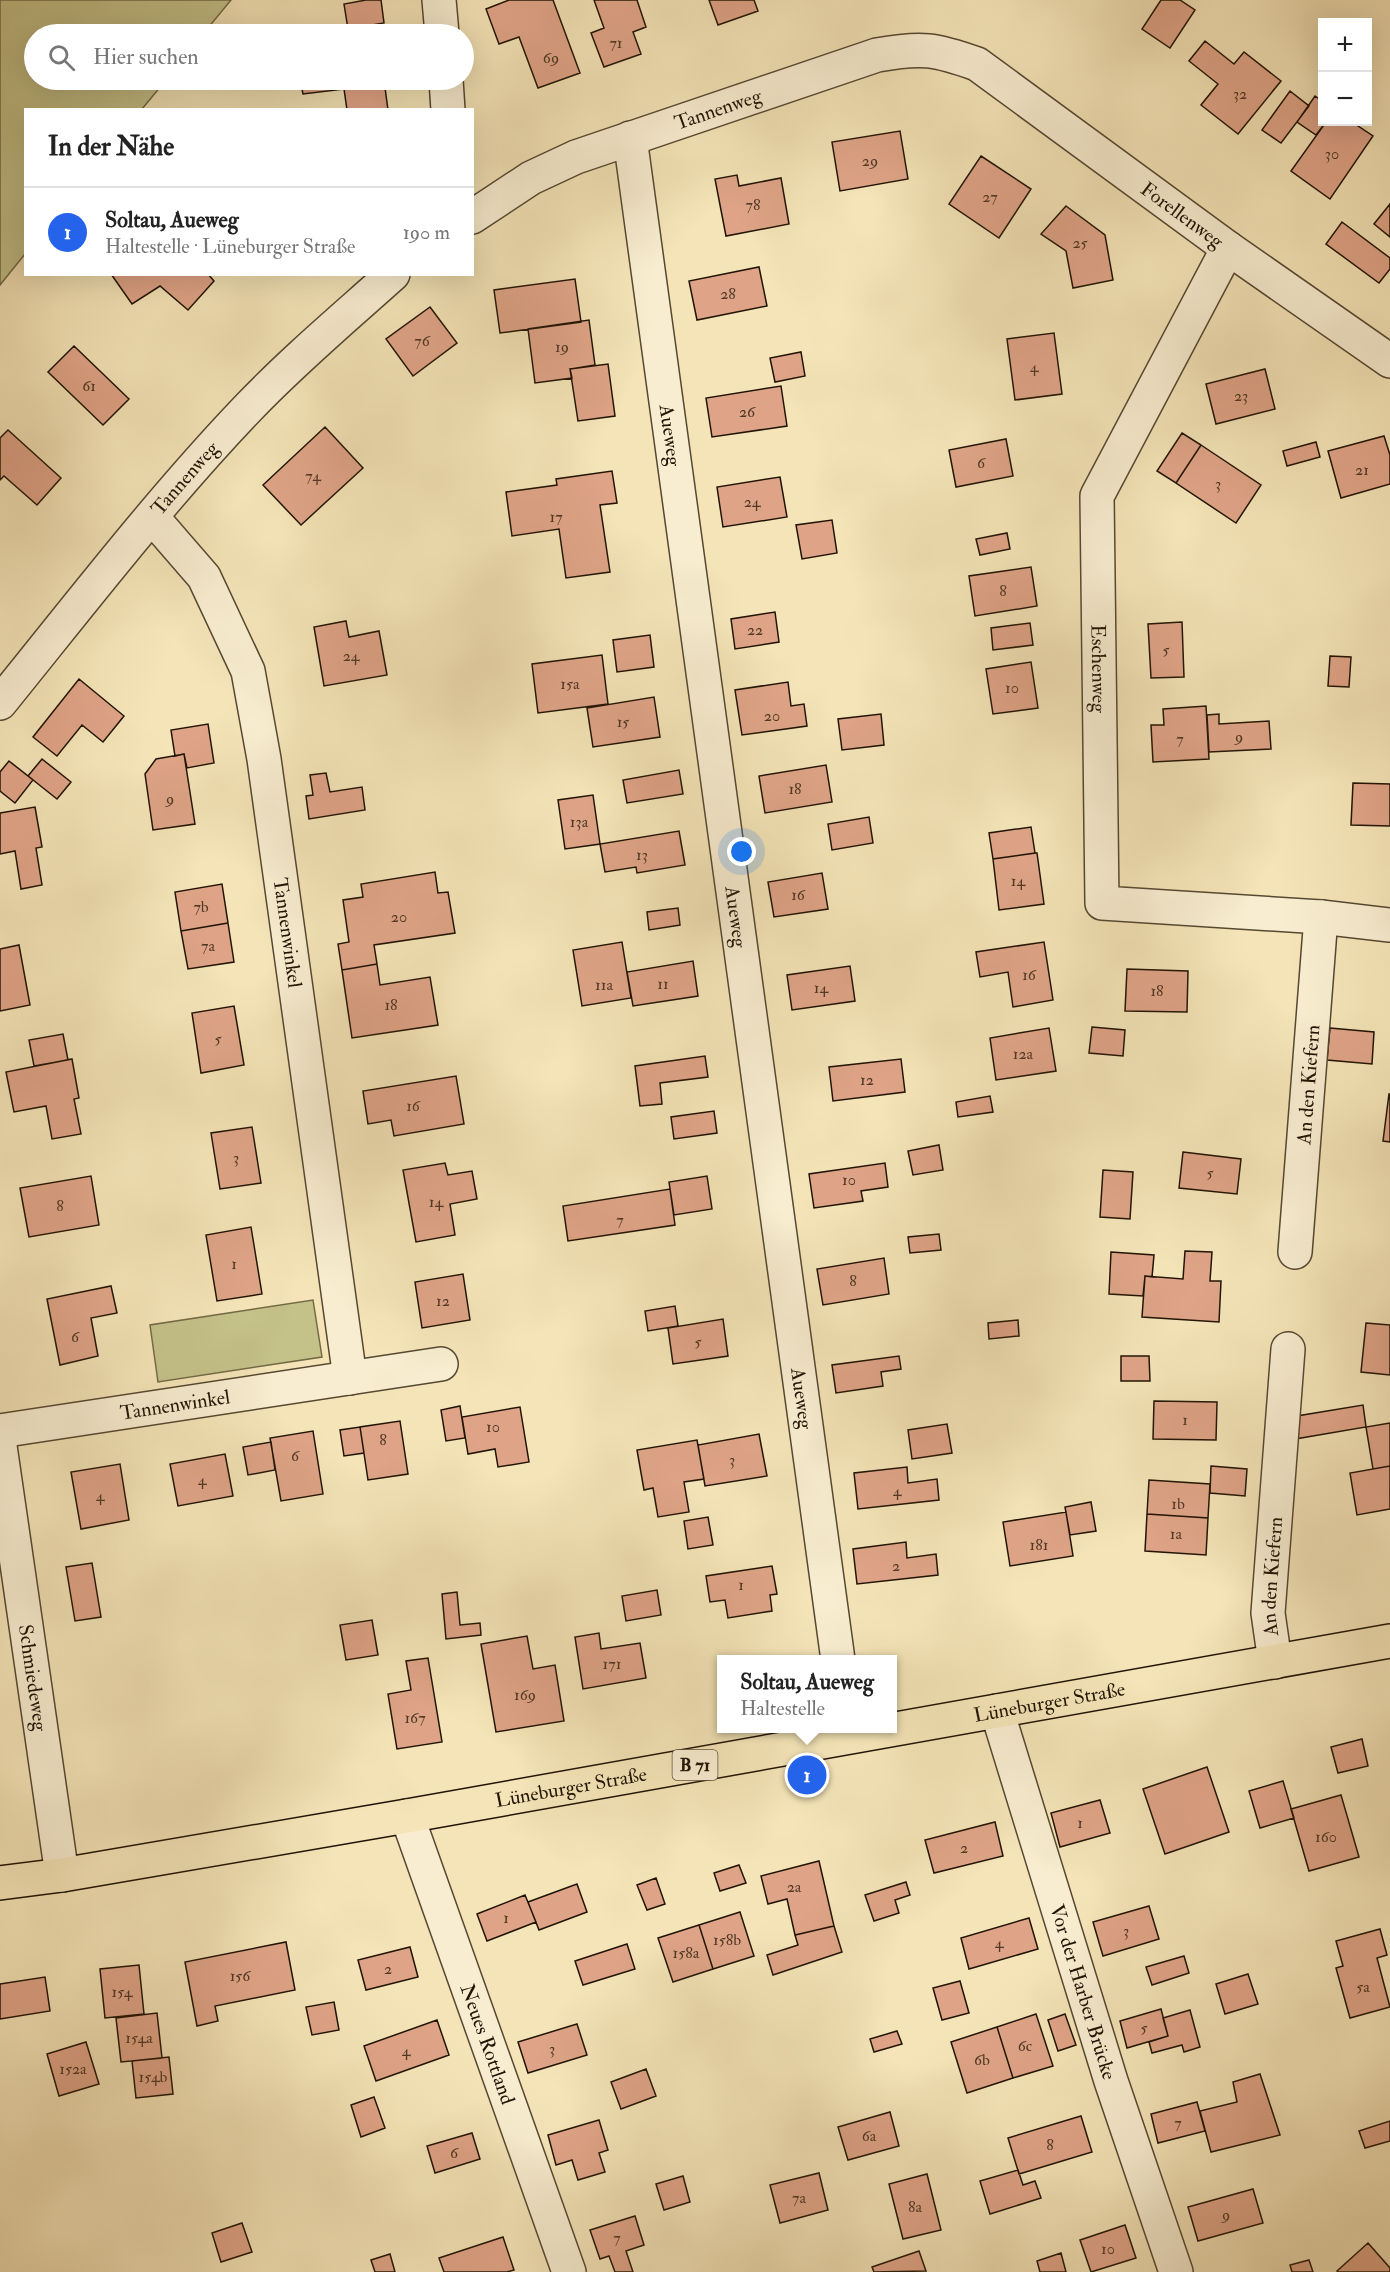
<!DOCTYPE html>
<html lang="de">
<meta charset="utf-8">
<style>
body{margin:0;font-family:"IM FELL Double Pica",serif;background:#f6f6f6;color:#222}
.controls{position:absolute;right:18px;top:18px;display:grid;overflow:hidden;border-radius:0px;box-shadow:0 6px 24px #0002}
.controls button{width:54px;height:54px;display:grid;place-items:center;padding:0;border:0;border-bottom:2px solid #e0e0e0;background:#fff;color:#222;font:30px sans-serif}
.you{position:absolute;left:742px;top:852px;width:21px;height:21px;margin:-15px;border:4px solid #fff;border-radius:50%;background:#1a73e8;box-shadow:0 0 0 9px #1a73e833}
.badge{display:grid;place-items:center;width:39px;height:39px;border-radius:50%;background:#2563eb;color:#fff;font-size:20px;font-weight:700}
.pin{position:absolute;translate:-50% -50%;border:3px solid #fff;box-shadow:0 2px 6px #0006}
.popup{position:absolute;left:717px;top:1655px;width:180px;height:78px;box-sizing:border-box;display:grid;place-content:center;border-radius:0px;background:#fff;filter:drop-shadow(0 2px 4px #0005);font-size:20px;white-space:nowrap;color:#767676}
.popup b{font-size:22px;color:#222}
.popup::after{content:'';position:absolute;left:50%;top:100%;margin-left:-12px;border:12px solid transparent;border-top-color:#fff}
.list{margin:0;padding:0;list-style:none}
h2{display:flex;justify-content:space-between;align-items:center;height:78px;margin:0;padding:0 24px;font-size:26px}
h2 small{font-size:20px;font-weight:400;color:#767676}
.list li{display:grid;grid-template-columns:39px 1fr auto;gap:18px;align-items:center;box-sizing:border-box;height:90px;padding:0 24px;border-top:2px solid #e0e0e0}
.list b{display:block;font-size:22px;white-space:nowrap}
.list p{margin:0;font-size:20px;white-space:nowrap;color:#767676}
.list em{font-size:20px;font-style:normal;color:#767676}
.icon{flex:none;width:33px;height:33px;fill:none;stroke:currentColor;stroke-width:2;stroke-linecap:round;stroke-linejoin:round}
.map{position:relative;flex:none;width:1390px;height:2272px;overflow:hidden}
.search{position:absolute;background:#fff;box-shadow:0 6px 24px #0002;left:24px;top:24px;width:450px;height:66px;display:flex;align-items:center;gap:15px;box-sizing:border-box;padding:0 21px;border-radius:33px;color:#767676;font-size:22px}
.panel{position:absolute;background:#fff;box-shadow:0 6px 24px #0002;left:24px;top:108px;width:450px;height:168px;border-radius:0px}
.map>svg:first-child{display:block}
.green{fill:#c4c189;stroke:#726a47;stroke-width:1.5}
.building{fill:#dfa487;stroke:#211405;stroke-width:1.5}
.lines{fill:none;stroke-linecap:round;stroke-linejoin:round}
.minor-casing{stroke:#564832;stroke-width:36}
.major-casing{stroke:#211405;stroke-width:36}
.minor{stroke:#f8edd0;stroke-width:33}
.major{stroke:#f4e4b7;stroke-width:33}
.labels{text-anchor:middle;dominant-baseline:central;stroke-width:4.5;stroke-linejoin:round;paint-order:stroke}
.number-label{font-size:16px;fill:#503826}
.shield{fill:#f8edd0;stroke:#625542;stroke-width:1.5}
.shield-label{font-size:18px;font-weight:bold;fill:#211405}
.street-label{font-size:20px;fill:#211405;stroke:#f8edd0}
</style>
<div class="map">
<svg width="1390" height="2272" viewBox="0 0 1390 2272">
<rect width="100%" height="100%" fill="#f4e4b7"/>
<filter id="stains"><feTurbulence type="fractalNoise" baseFrequency=".00333" numOctaves="4"/><feColorMatrix values="0 0 0 0 .2 0 0 0 0 .09 0 0 0 0 .02 0 0 0 .5 -.17"/></filter>
<radialGradient id="worn" r=".72"><stop offset=".6" stop-color="#630" stop-opacity="0"/><stop offset="1" stop-color="#630" stop-opacity=".3"/></radialGradient>
<path class="green" d="M0 0H231L203 34H34V80H166L142 109 26 110 25 254 0 285Z
M313 1300 322 1357 158 1382 150 1325Z"/>
<path class="building" d="M366 0H381L384 23 348 29 344 4Z
M509 0H553L580 73 538 88 519 37 499 44 486 9Z
M594 0H637L646 27 633 32 641 54 604 67 591 33 604 28Z
M709 0H754L758 11 718 25Z
M1161 0H1180L1195 10 1170 48 1142 29Z
M1205 41 1234 64 1244 52 1281 81 1238 134 1201 105 1218 84 1189 61Z
M300 80H384L388 110H347L344 89 303 94Z
M1290 91 1309 106 1281 143 1262 130Z
M1315 96 1322 101V122H1326L1316 135 1297 122Z
M1326 122H1352L1373 136 1330 199 1291 171Z
M900 131 908 179 840 191 832 142Z
M981 156 1031 189 999 238 949 204Z
M737 175 739 186 781 178 789 224 726 236 715 179Z
M1390 204V237L1374 224Z
M1066 206 1105 235 1113 280 1073 288 1066 251 1041 234Z
M1342 222 1390 258V269L1379 283 1326 244Z
M759 267 767 306 697 320 689 281Z
M111 274H208L214 281 188 310 160 286 132 304Z
M575 279 581 322 500 333 494 290Z
M430 307 457 343 413 376 386 339Z
M589 320 595 365 570 369 572 378 535 383 528 329Z
M1054 333 1062 394 1015 400 1007 339Z
M74 346 129 399 103 425 48 372Z
M801 352 805 376 775 382 770 358Z
M608 364 615 416 578 421 570 369Z
M1265 369 1275 409 1216 424 1206 384Z
M781 386 787 426 712 437 706 398Z
M325 427 363 468 301 525 263 485Z
M8 430 61 478 37 505 4 476 0 480V438Z
M1182 433 1201 445 1176 483 1157 471Z
M1384 436 1390 455V484L1341 498 1328 451Z
M1006 439 1013 476 956 487 949 450Z
M1316 442 1320 457 1287 466 1283 451Z
M1201 445 1261 485 1236 523 1176 483Z
M612 471 617 503 600 505 610 572 566 578 559 529 512 536 506 492 557 485 556 479Z
M780 477 787 517 723 527 717 487Z
M832 520 837 553 802 559 796 525Z
M1007 533 1010 549 980 555 976 539Z
M1031 567 1037 606 975 616 969 576Z
M775 612 779 642 735 649 731 619Z
M346 621 349 637 379 631 387 675 324 686 314 627Z
M1182 622 1184 677 1151 678 1148 624Z
M1030 623 1033 645 993 650 991 628Z
M650 635 654 667 617 672 613 640Z
M602 655 608 704 538 713 532 664Z
M1330 656 1351 657 1349 687 1328 686Z
M1031 662 1038 708 993 714 986 669Z
M79 679 124 716 103 742 82 725 57 756 33 737Z
M788 682 791 706 804 704 807 726 742 735 735 690Z
M654 697 660 737 593 747 587 708Z
M1206 706 1209 759 1153 762 1151 725H1164L1163 709Z
M881 714 884 745 842 750 838 719Z
M1219 714V724L1269 721 1271 749 1209 752 1207 715Z
M208 724 214 763 187 768 184 754 175 756 171 730Z
M184 754 195 824 153 830 145 774 156 759Z
M42 759 71 782 57 799 28 776Z
M9 761 33 780 15 803 0 791V772Z
M826 765 832 802 765 813 759 776Z
M679 770 683 794 627 803 623 780Z
M326 773 330 792 362 787 365 810 309 819 306 796 313 795 310 775Z
M1353 783 1390 784V826L1351 825Z
M593 795 600 844 565 849 558 800Z
M35 807 42 847 36 848 42 885 21 889 15 851 0 854V813Z
M869 817 873 843 832 850 828 824Z
M1031 827 1035 853 993 859 989 833Z
M679 831 685 865 637 873 636 867 605 872 600 844Z
M1035 853H1037L1044 904 999 910 993 859Z
M435 872 438 893 448 892 455 933 374 945 377 964 342 970 338 944 349 942 343 900 363 897 361 884Z
M822 873 828 909 774 917 768 882Z
M222 884 228 923 181 931 175 892Z
M678 908 680 925 649 930 647 912Z
M228 923 234 962 188 969 181 931Z
M622 942 631 998 582 1006 573 950Z
M1044 942 1053 1000 1013 1007 1008 972 980 977 976 952Z
M19 945 30 1005 0 1011V949Z
M693 961 698 996 633 1006 627 972Z
M377 964 380 985 430 977 438 1025 352 1038 342 970Z
M850 966 855 1001 792 1010 787 975Z
M1127 969 1188 971 1187 1012 1125 1011Z
M234 1006 244 1065 201 1073 192 1013Z
M1092 1027 1125 1030 1123 1056 1089 1053Z
M1049 1028 1056 1071 996 1080 990 1038Z
M1330 1028 1374 1032 1372 1064 1327 1060Z
M63 1034 68 1060 34 1066 29 1040Z
M705 1056 708 1077 660 1083 662 1104 640 1106 635 1066Z
M72 1059 79 1098 74 1099 81 1134 52 1139 46 1106 14 1112 6 1072Z
M901 1059 905 1092 833 1101 829 1067Z
M456 1076 464 1124 394 1136 391 1120 368 1124 363 1091Z
M1389 1094H1390V1142L1383 1141Z
M990 1096 993 1112 958 1117 956 1102Z
M714 1111 717 1133 674 1139 671 1117Z
M252 1127 261 1183 220 1189 211 1133Z
M939 1145 943 1170 913 1175 908 1151Z
M1183 1152 1241 1159 1237 1194 1179 1188Z
M445 1163 448 1175 472 1171 477 1199 450 1204 455 1235 416 1242 403 1170Z
M885 1163 888 1187 861 1191 863 1201 814 1208 809 1174Z
M1103 1170 1133 1172 1130 1219 1100 1217Z
M91 1176 99 1225 29 1237 20 1188Z
M707 1176 712 1209 674 1215 669 1182Z
M670 1189 675 1225 568 1241 563 1206Z
M251 1227 262 1294 217 1301 206 1235Z
M939 1234 941 1250 910 1253 908 1237Z
M1185 1251 1212 1252 1210 1281H1221L1219 1322 1142 1317 1145 1276 1183 1279Z
M1111 1252 1154 1255 1152 1277 1145 1276 1143 1296 1109 1294Z
M884 1258 889 1294 823 1305 817 1269Z
M463 1274 470 1320 422 1328 415 1282Z
M111 1286 117 1313 91 1318 98 1356 60 1365 47 1299Z
M675 1306 678 1326 648 1331 645 1311Z
M723 1319 728 1356 673 1364 668 1328Z
M1018 1320 1019 1336 989 1339 988 1323Z
M1366 1323 1390 1325V1375L1361 1372Z
M899 1356 901 1369 881 1372 883 1386 836 1393 832 1365Z
M1121 1356H1149L1150 1381H1121Z
M1154 1401 1217 1402 1216 1440 1153 1439Z
M1363 1405 1366 1427 1295 1439 1297 1416Z
M460 1406 465 1438 446 1441 441 1410Z
M520 1407 529 1462 498 1467 495 1449 468 1454 462 1417Z
M400 1421 408 1474 368 1480 360 1427Z
M1390 1423V1466L1373 1469 1366 1427Z
M947 1424 952 1453 912 1459 908 1430Z
M360 1427 364 1453 344 1456 340 1430Z
M313 1431 323 1494 281 1501 270 1438Z
M759 1434 767 1476 705 1486 698 1445Z
M697 1440 704 1479 684 1482 689 1512 658 1517 653 1488 644 1490 637 1450Z
M271 1442 275 1470 248 1475 243 1447Z
M225 1454 233 1496 178 1506 170 1464Z
M120 1464 129 1520 81 1529 71 1472Z
M1211 1466 1247 1469 1245 1496 1210 1493Z
M1390 1466V1509L1357 1515 1350 1473Z
M907 1467 908 1483 937 1479 939 1500 858 1509 854 1473Z
M1149 1480 1210 1484 1208 1518 1147 1514Z
M1091 1502 1096 1531 1070 1535 1065 1507Z
M1066 1512 1073 1556 1010 1566 1003 1522Z
M1147 1514 1208 1518 1206 1555 1145 1551Z
M708 1517 713 1545 688 1549 684 1521Z
M906 1542 907 1558 936 1554 938 1575 857 1584 853 1549Z
M92 1563 101 1617 75 1621 66 1567Z
M772 1566 777 1594 770 1595 772 1611 728 1618 725 1600 710 1602 706 1576Z
M657 1590 661 1615 626 1621 622 1596Z
M457 1592 460 1625 480 1623 481 1635 446 1639 442 1594Z
M372 1620 378 1655 346 1660 340 1625Z
M599 1633 601 1649 640 1643 646 1678 583 1689 575 1637Z
M527 1636 533 1669 555 1665 564 1721 496 1732 481 1644Z
M428 1658 442 1742 397 1749 388 1694 411 1690 406 1661Z
M1362 1739 1368 1766 1338 1773 1331 1747Z
M1207 1767 1229 1832 1165 1854 1143 1789Z
M1283 1781 1294 1818 1260 1828 1249 1791Z
M1341 1795 1359 1857 1309 1871 1291 1809Z
M1100 1800 1110 1833 1060 1847 1051 1813Z
M995 1822 1003 1856 934 1873 925 1840Z
M819 1861 834 1926 795 1935 787 1899 768 1904 761 1876Z
M739 1865 746 1883 720 1891 714 1873Z
M656 1878 665 1904 647 1910 637 1885Z
M906 1882 910 1895 895 1900 899 1913 874 1921 865 1895Z
M577 1884 587 1912 539 1930 528 1902Z
M525 1895 536 1922 487 1941 477 1914Z
M1149 1906 1159 1939 1103 1956 1093 1922Z
M740 1912 754 1956 713 1969 699 1925Z
M1029 1918 1038 1949 969 1969 961 1938Z
M699 1925 713 1969 673 1982 658 1938Z
M834 1926 842 1952 773 1975 767 1955 798 1945 795 1935Z
M1380 1929 1387 1955 1377 1958 1390 2007 1350 2018 1336 1968 1343 1966 1336 1941Z
M286 1942 295 1990 215 2006 218 2021 197 2026 185 1962Z
M627 1944 635 1969 583 1985 575 1961Z
M410 1947 418 1977 366 1990 358 1960Z
M1184 1956 1189 1973 1152 1985 1146 1967Z
M139 1965 144 2014 105 2018 100 1969Z
M1248 1974 1258 2004 1225 2014 1216 1984Z
M45 1977 50 2011 0 2019V1984Z
M960 1981 969 2013 942 2020 933 1988Z
M334 2002 339 2030 312 2035 306 2007Z
M1161 2009 1168 2036 1127 2048 1120 2021Z
M1190 2010 1200 2047 1184 2052 1182 2045 1152 2053 1149 2042 1168 2036 1163 2018Z
M157 2013 162 2058 121 2062 116 2018Z
M1036 2014 1053 2066 1013 2078 997 2027Z
M1065 2014 1076 2045 1058 2051 1048 2020Z
M437 2020 449 2055 376 2081 364 2046Z
M577 2024 587 2055 528 2073 518 2042Z
M997 2027 1013 2078 967 2093 951 2042Z
M897 2031 902 2044 874 2052 870 2039Z
M86 2042 99 2084 59 2096 47 2054Z
M169 2057 173 2094 136 2098 132 2061Z
M646 2069 656 2096 621 2109 611 2082Z
M1260 2074 1280 2135 1211 2152 1200 2111 1237 2102 1233 2082Z
M374 2097 385 2128 361 2137 351 2105Z
M1197 2102 1205 2131 1158 2143 1151 2114Z
M890 2112 899 2146 848 2160 838 2127Z
M1081 2116 1092 2152 1019 2174 1008 2138Z
M599 2120 608 2150 599 2153 605 2172 578 2180 572 2160 556 2165 548 2135Z
M1390 2121V2141L1365 2148 1359 2131Z
M472 2133 480 2159 435 2173 427 2146Z
M1018 2170 1023 2185 1035 2181 1041 2198 990 2214 980 2181Z
M819 2173 828 2210 780 2223 770 2185Z
M927 2174 941 2230 903 2239 889 2184Z
M683 2176 690 2202 664 2210 656 2184Z
M1253 2189 1263 2223 1198 2241 1188 2207Z
M635 2216 644 2245 626 2251 633 2272H615L609 2256 600 2259 590 2230Z
M242 2223 252 2252 221 2262 212 2233Z
M1125 2225 1136 2258 1091 2272 1080 2240Z
M503 2237 514 2270 507 2272H444L439 2258Z
M1368 2243 1390 2268V2272H1338L1337 2271Z
M919 2251 926 2271 874 2272 872 2267Z
M1061 2253 1066 2272H1040L1037 2261Z
M390 2254 395 2272H375L371 2260Z
M1309 2260 1313 2272H1292L1290 2265Z"/>
<g class="lines">
<g class="minor-casing">
<g id="minor">
<path d="M439 0 442 34"/>
<path d="M446 80 448 110"/>
<path id="s1" d="M630 138 838 1660"/>
<path id="s2" d="M472 217 531 178 576 157 877 55C922 47 935 49 977 64L1228 248 1390 361"/>
<path id="s3" d="M1228 248 1097 496 1102 903 1321 917 1390 925"/>
<path id="s4" d="M152 517 204 577 248 671 264 759 350 1378"/>
<path id="s5" d="M0 703C81 603 160 500 249 407 294 360 344 318 393 274"/>
<path id="s6" d="M1295 1252 1321 917"/>
<path id="s7" d="M0 1431 441 1364"/>
<path id="s8" d="M0 1446 62 1875"/>
<path id="s9" d="M1275 1662 1268 1613 1288 1349"/>
<path id="s10" d="M997 1711 1111 2081 1176 2272"/>
<path id="s11" d="M407 1816 569 2272"/>
</g>
</g>
<g class="major-casing">
<g id="major">
<path id="s12" d="M0 1883 62 1875 407 1816 1390 1641"/>
</g>
</g>
<use href="#minor" class="minor"/>
<use href="#major" class="major"/>
</g>
<g class="labels">
<g class="number-label">
<text x="616" y="43">71</text>
<text x="551" y="58">69</text>
<text x="1240" y="94">32</text>
<text x="1332" y="154">30</text>
<text x="870" y="161">29</text>
<text x="990" y="197">27</text>
<text x="753" y="205">78</text>
<text x="1080" y="243">25</text>
<text x="728" y="294">28</text>
<text x="422" y="341">76</text>
<text x="562" y="347">19</text>
<text x="1034" y="367">4</text>
<text x="89" y="386">61</text>
<text x="1241" y="396">23</text>
<text x="747" y="412">26</text>
<text x="981" y="463">6</text>
<text x="1362" y="470">21</text>
<text x="313" y="476">74</text>
<text x="1218" y="484">3</text>
<text x="752" y="502">24</text>
<text x="556" y="517">17</text>
<text x="1003" y="591">8</text>
<text x="755" y="630">22</text>
<text x="1166" y="650">5</text>
<text x="351" y="656">24</text>
<text x="570" y="684">15a</text>
<text x="1012" y="688">10</text>
<text x="772" y="716">20</text>
<text x="623" y="722">15</text>
<text x="1239" y="737">9</text>
<text x="1180" y="739">7</text>
<text x="795" y="789">18</text>
<text x="170" y="799">9</text>
<text x="579" y="822">13a</text>
<text x="642" y="855">13</text>
<text x="1018" y="881">14</text>
<text x="798" y="895">16</text>
<text x="201" y="907">7b</text>
<text x="399" y="917">20</text>
<text x="208" y="946">7a</text>
<text x="1029" y="975">16</text>
<text x="663" y="984">11</text>
<text x="604" y="985">11a</text>
<text x="821" y="988">14</text>
<text x="1157" y="991">18</text>
<text x="391" y="1005">18</text>
<text x="218" y="1039">5</text>
<text x="1023" y="1054">12a</text>
<text x="867" y="1080">12</text>
<text x="413" y="1106">16</text>
<text x="236" y="1158">3</text>
<text x="1210" y="1173">5</text>
<text x="849" y="1180">10</text>
<text x="436" y="1202">14</text>
<text x="60" y="1206">8</text>
<text x="620" y="1220">7</text>
<text x="234" y="1264">1</text>
<text x="853" y="1281">8</text>
<text x="443" y="1301">12</text>
<text x="75" y="1337">6</text>
<text x="698" y="1342">5</text>
<text x="1185" y="1420">1</text>
<text x="493" y="1427">10</text>
<text x="383" y="1440">8</text>
<text x="295" y="1456">6</text>
<text x="732" y="1460">3</text>
<text x="202" y="1480">4</text>
<text x="897" y="1491">4</text>
<text x="100" y="1496">4</text>
<text x="1178" y="1504">1b</text>
<text x="1176" y="1534">1a</text>
<text x="1039" y="1545">181</text>
<text x="896" y="1566">2</text>
<text x="741" y="1585">1</text>
<text x="612" y="1664">171</text>
<text x="525" y="1695">169</text>
<text x="415" y="1718">167</text>
<text x="1080" y="1823">1</text>
<text x="1326" y="1837">160</text>
<text x="964" y="1848">2</text>
<text x="794" y="1887">2a</text>
<text x="506" y="1918">1</text>
<text x="1126" y="1931">3</text>
<text x="727" y="1940">158b</text>
<text x="999" y="1943">4</text>
<text x="686" y="1953">158a</text>
<text x="388" y="1969">2</text>
<text x="240" y="1976">156</text>
<text x="1363" y="1987">5a</text>
<text x="122" y="1992">154</text>
<text x="1144" y="2028">5</text>
<text x="139" y="2038">154a</text>
<text x="1025" y="2046">6c</text>
<text x="552" y="2049">3</text>
<text x="406" y="2051">4</text>
<text x="982" y="2060">6b</text>
<text x="73" y="2069">152a</text>
<text x="153" y="2077">154b</text>
<text x="1178" y="2123">7</text>
<text x="869" y="2136">6a</text>
<text x="1050" y="2145">8</text>
<text x="454" y="2153">6</text>
<text x="799" y="2198">7a</text>
<text x="915" y="2207">8a</text>
<text x="1226" y="2215">9</text>
<text x="617" y="2238">7</text>
<text x="1108" y="2249">10</text>
</g>
<rect class="shield" x="672.5" y="1750" width="45" height="30" rx="4.5"/>
<g class="shield-label">
<text x="695" y="1765">B 71</text>
</g>
<g class="street-label">
<text stroke="none"><textPath href="#s2" startOffset="270">Tannenweg</textPath></text>
<text stroke="none"><textPath href="#s2" startOffset="795">Forellenweg</textPath></text>
<text stroke="none"><textPath href="#s1" startOffset="300">Aueweg</textPath></text>
<text stroke="none"><textPath href="#s5" startOffset="291">Tannenweg</textPath></text>
<text stroke="none"><textPath href="#s3" startOffset="453">Eschenweg</textPath></text>
<text stroke="none"><textPath href="#s1" startOffset="786">Aueweg</textPath></text>
<text stroke="none"><textPath href="#s4" startOffset="448">Tannenwinkel</textPath></text>
<text stroke="none"><textPath href="#s6" startOffset="168">An den Kiefern</textPath></text>
<text stroke="none"><textPath href="#s1" startOffset="1272">Aueweg</textPath></text>
<text stroke="none"><textPath href="#s7" startOffset="177">Tannenwinkel</textPath></text>
<text stroke="none"><textPath href="#s9" startOffset="86">An den Kiefern</textPath></text>
<text stroke="none"><textPath href="#s8" startOffset="234">Schmiedeweg</textPath></text>
<text stroke="none"><textPath href="#s12" startOffset="1065">Lüneburger Straße</textPath></text>
<text stroke="none"><textPath href="#s12" startOffset="579">Lüneburger Straße</textPath></text>
<text stroke="none"><textPath href="#s10" startOffset="294">Vor der Harber Brücke</textPath></text>
<text stroke="none"><textPath href="#s11" startOffset="242">Neues Rottland</textPath></text>
</g>
</g>
<rect width="100%" height="100%" filter="url(#stains)"/>
<rect width="100%" height="100%" fill="url(#worn)"/>
</svg>
<div class="controls">
<button>+</button>
<button>−</button>
</div>
<div class="you"></div>
<div class="pin badge" style="left:807px;top:1775px">1</div>
<div class="popup"><b>Soltau, Aueweg</b>Haltestelle</div>
<div class="search"><svg class="icon" aria-label="search" viewBox="0 0 24 24"><circle cx="10" cy="10" r="6"/><path d="M15 15l6 6"/></svg>Hier suchen</div>
<section class="panel">
<h2>In der Nähe<small></small></h2>
<ul class="list">
<li><span class="badge">1</span><div><b>Soltau, Aueweg</b><p>Haltestelle · Lüneburger Straße</p></div><em>190 m</em></li>
</ul>
</section>
</div>
